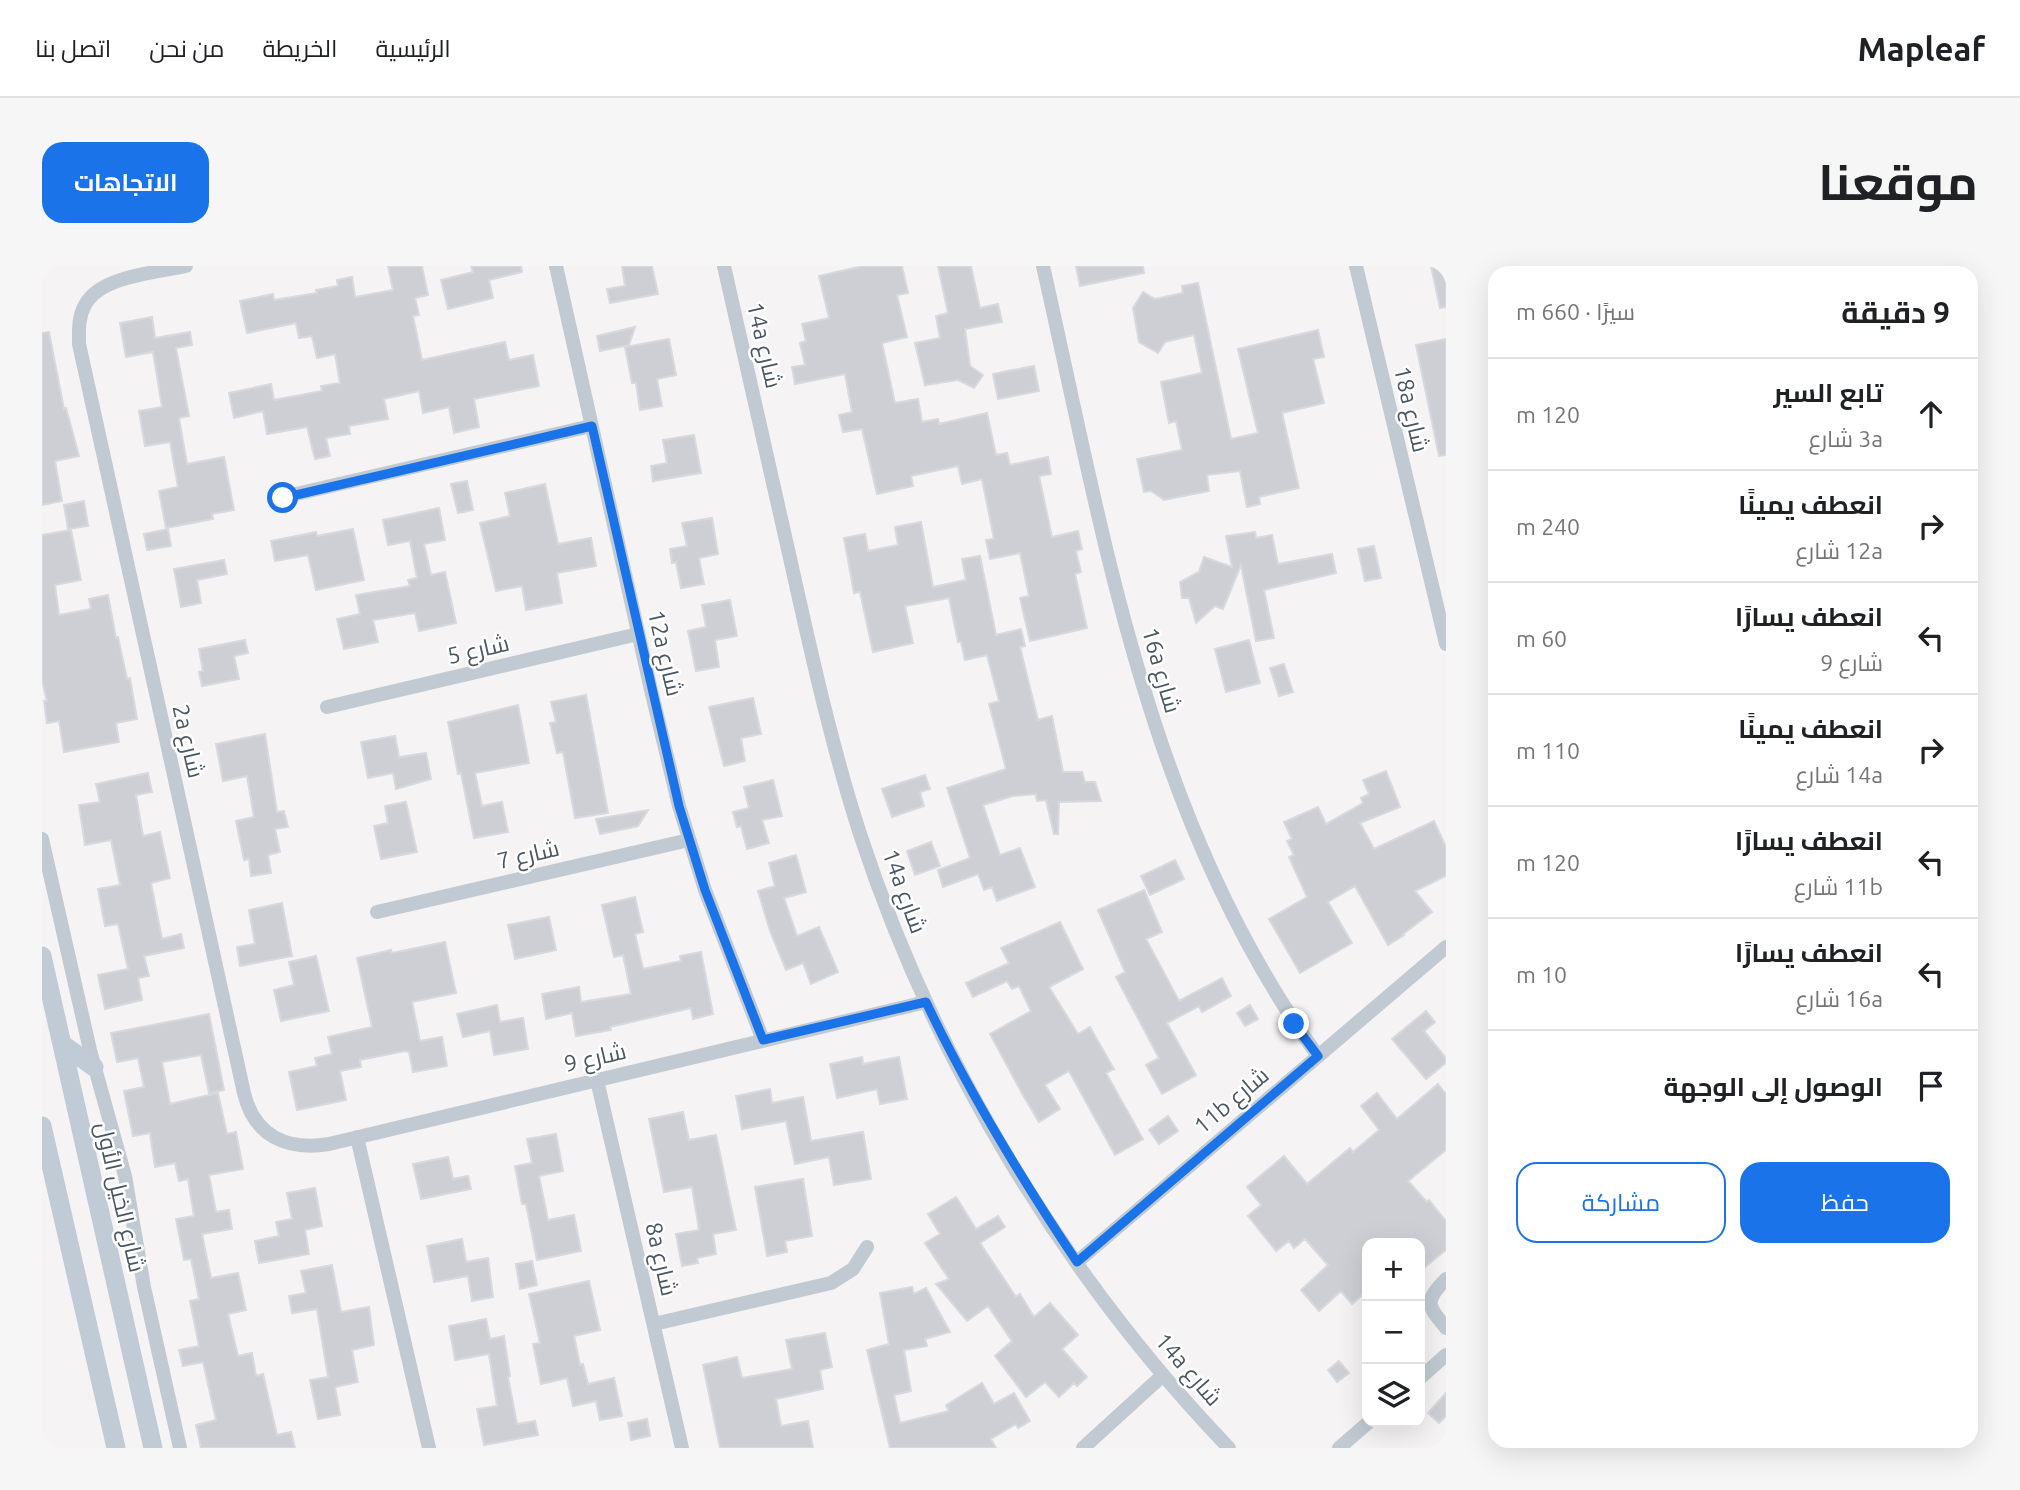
<!DOCTYPE html>
<html lang="ar">
<meta charset="utf-8">
<style>
body{margin:0;font-family:Ubuntu,Cairo,sans-serif;background:#f6f6f6;color:#202124;direction:rtl}
.controls{position:absolute;right:21px;bottom:21px;display:grid;overflow:hidden;border-radius:14px;box-shadow:0 7px 28px #0002}
.controls button{width:63px;height:63px;display:grid;place-items:center;padding:0;border:0;border-bottom:2px solid #e0e0e0;background:#fff;color:#202124;font:35px sans-serif}
.stop{position:absolute;width:21px;height:21px;margin:-16px;border:5px solid #1a73e8;border-radius:50%;background:#fff}
.stop.end{background:#1a73e8;border-color:#fff;box-shadow:0 2px 7px #0008}
.list{margin:0;padding:0;list-style:none}
h2{display:flex;justify-content:space-between;align-items:center;height:91px;margin:0;padding:0 28px;font-size:30px}
h2 small{font-size:23px;font-weight:400;color:#757577}
.list li{display:grid;grid-template-columns:46px 1fr auto;gap:21px;align-items:center;box-sizing:border-box;height:112px;padding:0 28px;border-top:2px solid #e0e0e0}
.list b{display:block;font-size:26px;white-space:nowrap}
.list p{margin:0;font-size:23px;white-space:nowrap;color:#757577}
.list em{font-size:23px;font-style:normal;color:#757577}
.actions{display:flex;gap:14px;padding:21px 28px}
.actions a{flex:1;padding:16px 0;border:2px solid #1a73e8;border-radius:21px;text-align:center;font-size:24px;color:#1a73e8}
.actions .main{background:#1a73e8;color:#fff}
.icon{flex:none;width:38px;height:38px;fill:none;stroke:currentColor;stroke-width:2;stroke-linecap:round;stroke-linejoin:round}
.map{position:relative;flex:none;width:1404px;height:1182px;overflow:hidden;direction:ltr;border-radius:21px}
header{display:flex;align-items:center;gap:42px;box-sizing:border-box;height:98px;padding:0 35px;background:#fff;border-bottom:2px solid #e0e0e0}
header strong{font-size:33px}
nav{display:flex;gap:38px;margin-inline-start:auto;font-size:24px}
.intro{display:flex;align-items:center;justify-content:space-between;box-sizing:border-box;height:168px;padding:0 42px}
h1{margin:0;font-size:49px}
.button{padding:18px 32px;border-radius:21px;background:#1a73e8;color:#fff;font-size:24px;font-weight:700}
main{display:flex;gap:42px;padding:0 42px}
aside{flex:1;background:#fff;border-radius:21px;box-shadow:0 7px 28px #0002}
.map>svg:first-child{display:block}
.building{fill:#cdcfd5;stroke:#d7d9de;stroke-width:2}
.lines{fill:none;stroke-linecap:round;stroke-linejoin:round}
.street{stroke:#c1cad2;stroke-width:14}
.secondary{stroke:#c1cbd6;stroke-width:19}
.route{stroke:#1a73e8;stroke-width:9}
.labels{text-anchor:middle;dominant-baseline:central;stroke-width:5;stroke-linejoin:round;paint-order:stroke}
.street-label{font-size:23px;fill:#4a5661;stroke:#fff}
</style>
<header>
<strong>Mapleaf</strong>
<nav><a>الرئيسية</a><a>الخريطة</a><a>من نحن</a><a>اتصل بنا</a></nav>
</header>
<div class="intro"><h1>موقعنا</h1><a class="button">الاتجاهات</a></div>
<main>
<aside>
<h2>9 دقيقة<small>سيرًا · 660 m</small></h2>
<ul class="list">
<li><svg class="icon" aria-label="ahead" viewBox="0 0 24 24"><path d="M12 20V5M6 11l6-6 6 6"/></svg><div><b>تابع السير</b><p>3a شارع</p></div><em>120 m</em></li>
<li><svg class="icon" aria-label="right" viewBox="0 0 24 24"><path d="M7 20v-9h11M14 6l5 5-5 5"/></svg><div><b>انعطف يمينًا</b><p>12a شارع</p></div><em>240 m</em></li>
<li><svg class="icon" aria-label="left" viewBox="0 0 24 24"><path d="M17 20v-9H6M10 6l-5 5 5 5"/></svg><div><b>انعطف يسارًا</b><p>شارع 9</p></div><em>60 m</em></li>
<li><svg class="icon" aria-label="right" viewBox="0 0 24 24"><path d="M7 20v-9h11M14 6l5 5-5 5"/></svg><div><b>انعطف يمينًا</b><p>14a شارع</p></div><em>110 m</em></li>
<li><svg class="icon" aria-label="left" viewBox="0 0 24 24"><path d="M17 20v-9H6M10 6l-5 5 5 5"/></svg><div><b>انعطف يسارًا</b><p>11b شارع</p></div><em>120 m</em></li>
<li><svg class="icon" aria-label="left" viewBox="0 0 24 24"><path d="M17 20v-9H6M10 6l-5 5 5 5"/></svg><div><b>انعطف يسارًا</b><p>16a شارع</p></div><em>10 m</em></li>
<li><svg class="icon" aria-label="arrive" viewBox="0 0 24 24"><path d="M6 21V4h12l-3 4 3 4H6"/></svg><div><b>الوصول إلى الوجهة</b></div></li>
</ul>
<div class="actions"><a class="main">حفظ</a><a>مشاركة</a></div>
</aside>
<div class="map">
<svg width="1404" height="1182" viewBox="0 0 1404 1182">
<rect width="100%" height="100%" fill="#f5f3f3"/>
<path class="building" d="M346 0H380L386 29 373 32 377 49 371 50 380 94 463 76 467 94 491 89 497 120 432 133 437 161 412 167 407 141 381 147 377 125 342 133 346 153 307 160 308 168 284 172 288 190 273 193 265 161 225 168 221 145 192 152 187 127 229 118 232 134 280 125 279 120 298 117 293 88 275 92 270 70 257 72 254 57 205 67 198 35 231 28 232 34 275 27 274 24 296 20 295 14 310 11 313 31 351 24Z
M429 0H479L480 6 447 14 451 32 406 43 399 14 431 6Z
M580 0H610L616 28 568 37 565 23 583 20Z
M821 0H860L866 27 855 29 865 71 840 77 853 137 876 133 880 156 896 153 897 158 945 147 954 189 965 187 968 199 1006 191 1009 208 997 210 1010 271 1036 265 1040 283 1034 285 1039 306 1033 308 1045 362 988 375 978 332 987 330 978 287 948 293 944 274 952 273 940 213 920 218 916 200 869 210 871 220 835 228 820 163 801 166 797 149 810 146 803 108 753 118 750 101 763 99 758 77 764 75 760 58 787 52 777 10Z
M896 0H929L938 42 956 38 960 56 923 63 928 100 941 109 932 122 916 114 883 119 873 77 898 72 894 50 906 47Z
M1034 0H1101L1102 7 1038 20Z
M1389 0H1404V41L1398 42Z
M1156 17 1189 173 1216 167 1196 83 1276 64 1282 91 1271 93 1282 137 1240 147 1257 222 1217 231 1218 238 1205 241 1198 205 1165 209 1167 225 1122 234 1109 225 1102 226 1095 193 1140 184 1134 155 1127 157 1119 116 1160 107 1152 69 1123 76 1116 87 1097 76 1091 42 1101 26 1113 33 1141 27 1140 20Z
M110 51 113 72 148 66 150 79 134 82 147 150 137 152 145 198 182 191 192 244 170 248 171 253 124 262 117 225 136 221 128 176 103 180 97 145 120 141 111 86 84 91 78 57Z
M593 61 587 79 558 85 555 70Z
M7 66 22 143 24 142 37 190 13 195 20 235 0 239V67Z
M627 73 634 109 615 113 620 140 598 144 594 117H590L583 81Z
M1404 73V189L1397 190 1374 79Z
M992 100 997 125 956 133 951 108Z
M652 169 659 207 611 215 609 200 625 197 621 174Z
M425 215 431 244 416 247 409 218Z
M503 218 516 278 549 272 554 300 515 307 520 337 484 344 480 320 454 325 438 257 468 250 463 227Z
M42 235 46 260 26 263 22 239Z
M397 242 403 274 382 278 389 309 403 306 414 357 377 365 373 347 331 354 336 376 302 383 295 353 318 348 314 329 368 320 366 314 375 312 368 275 346 279 341 254Z
M670 252 676 288 657 292 662 318 639 322 634 296 630 297 628 283 645 280 640 257Z
M879 256 891 321 924 314 920 293 938 290 954 369 979 363 983 380 978 381 996 454 1010 450 1021 506H1040L1043 516H1053L1059 535 1017 536 1016 568H1012L1004 534 995 535 994 528 971 530 941 539 958 589 978 582 993 621 955 635 950 621 942 624 936 608 901 621 896 604 928 592 905 522 964 503 947 438 957 435 945 389 923 394 919 376H916L907 332 863 340 871 377 831 386 818 326 812 327 802 272 823 268 826 285 856 279 853 261Z
M126 263 129 280 105 284 102 268Z
M311 263 322 314 274 324 266 289 233 295 229 275 274 266 275 270Z
M29 264 39 314 13 319 17 349 49 343 47 333 66 329 74 372 76 371 85 413 88 412 95 453 74 457 77 476 22 486 17 455 5 457 2 435H5L0 415V269Z
M1213 266 1214 272 1230 269 1236 298 1290 288 1294 307 1222 324 1232 372 1214 375 1199 299 1181 343 1173 340 1154 357 1147 332H1140L1138 316 1157 306 1162 291 1190 301 1184 270Z
M1332 280 1339 312 1323 315 1316 283Z
M182 294 185 308 155 314 159 337 139 341 132 303Z
M688 334 695 370 673 374 677 401 654 405 646 365 664 361 660 339Z
M203 374 206 387 192 390 197 413 160 420 157 406 161 405 157 383Z
M1207 374 1218 417 1184 426 1173 383Z
M1242 398 1251 426 1237 430 1228 402Z
M544 429 566 547 533 552 521 486 515 487 508 457 514 456 509 436Z
M711 432 719 468 699 472 703 495 682 500 667 441Z
M476 439 487 497 433 507 440 540 460 536 466 566 432 572 419 507 416 508 406 456Z
M223 468 235 546 242 545 246 561 233 563 238 586 226 589 229 607 209 610 207 593 202 594 194 555 212 551 205 510 181 515 174 478Z
M353 470 357 491 384 487 389 513 354 523 351 507 326 512 319 476Z
M1344 505 1358 541 1318 557 1332 583 1392 555 1404 581V610L1373 625 1390 646 1361 668 1362 669 1346 679 1313 620 1286 636 1310 677 1258 707 1227 653 1265 631 1247 591 1252 589 1245 575 1250 573 1242 556 1276 541 1284 558 1321 537 1319 532 1327 528 1321 514Z
M106 507 110 526 94 529 101 570 118 566 128 612 109 617 120 673 139 668 142 682 102 690 107 710 96 712 100 734 63 743 56 709 86 703 76 658 63 660 56 623 78 619 69 574 43 579 37 539 58 536 54 518Z
M883 509 888 523 878 526 882 540 850 551 840 523Z
M731 514 740 550 720 554 727 577 705 583 699 560 695 561 691 546 707 542 702 521Z
M364 536 375 586 339 593 332 560 346 557 343 540Z
M606 544 596 560 558 568 554 553Z
M889 576 898 600 873 609 865 585Z
M754 589 764 626 742 632 755 670 777 661 796 706 769 718 761 697 744 704 728 665 716 625 733 620 727 597Z
M1133 594 1142 613 1108 629 1099 610Z
M1102 624 1120 666 1104 673 1137 735 1180 712 1189 730 1160 746 1157 740 1125 757 1154 809 1120 828 1104 799 1117 792 1074 711 1083 706 1056 644Z
M593 631 601 666 593 668 601 703 639 695 638 690 659 686 671 748 651 753 649 742 568 761 569 764 534 770 530 747 504 753 500 728 537 721 539 736 589 728 581 689 572 691 560 639Z
M240 637 250 690 198 700 195 681 213 678 207 644Z
M507 651 514 684 473 693 466 659Z
M1018 656 1041 703 1007 721 1036 768 1048 761 1072 803 1064 807 1101 873 1073 889 1027 805 1003 819 1018 843 997 856 982 831 948 768 989 745 977 720 970 723 965 715 931 731 924 717 967 697 959 682Z
M403 676 414 727 370 736 378 775 400 771 405 800 371 806 367 786 363 785 318 794 319 801 298 805 304 834 255 844 247 806 275 800 273 792 290 788 286 771 330 761 315 692 349 684 350 687Z
M274 690 287 745 239 755 232 724 252 719 247 696Z
M455 739 458 756 481 752 486 783 452 789 448 765 421 771 415 748Z
M1208 739 1216 753 1203 760 1195 747Z
M1384 745 1393 756 1382 765 1404 792V797L1384 813 1350 773Z
M167 748 182 824 167 827 159 789 120 796 128 838 176 827 185 868 194 866 201 903 167 909 174 946 187 944 190 963 160 968 169 1012 196 1007 204 1044 186 1048 196 1090 210 1087 214 1110 221 1108 235 1169 249 1166 253 1182H159L154 1159 174 1154 161 1096 141 1100 137 1084 157 1080 148 1035 157 1033 149 993 142 994 134 953 152 950 146 913 137 915 133 897 113 901 108 867 91 870 82 825 102 821 96 792 75 796 69 767Z
M820 791 821 798 857 791 865 833 838 838 835 823 795 832 788 798Z
M1396 818 1404 828V884L1366 915 1385 936 1387 934 1404 955V984L1378 1005V977H1325V1025L1310 1038 1299 1025 1277 1045 1259 1024 1286 999 1263 973 1252 982 1247 975 1234 985 1206 950 1219 939 1205 921 1242 890 1265 918 1308 882 1311 886 1337 864 1319 840 1335 827 1355 853Z
M728 823 730 837 761 831 769 875 821 866 829 913 792 919 787 891 753 898 744 855 700 863 694 830Z
M641 846 647 874 674 869 694 964 671 968 674 988 655 992 656 997 640 1000 634 968 657 964 650 921 622 926 607 853Z
M1126 850 1136 865 1117 878 1107 864Z
M514 868 521 905 497 910 506 954 532 949 539 985 495 994 484 938H480L473 900 490 897 485 873Z
M406 891 411 913 426 910 429 923 379 933 371 898Z
M761 913 770 970 743 975 745 986 725 990 713 921Z
M273 922 280 960 263 964 267 988 217 997 213 975 237 970 234 956 250 953 245 927Z
M914 931 934 963 956 950 963 961 938 977 974 1031 978 1028 992 1051 1008 1037 1036 1069 1020 1083 1045 1111 1035 1120 1032 1117 1017 1131 1003 1116 984 1131 953 1090 970 1075 946 1040 925 1055 894 1018 907 1013 883 977 898 968 886 948Z
M420 973 424 996 446 992 451 1031 430 1035 426 1010 392 1016 385 980Z
M490 995 495 1019 478 1023 474 998Z
M290 999 299 1046 327 1041 332 1079 310 1084 316 1116 293 1121 298 1149 276 1153 268 1114 286 1111 275 1043 250 1047 247 1030 264 1027 259 1005Z
M547 1015 558 1064 532 1070 538 1099 541 1098 546 1118 572 1112 580 1150 558 1154 554 1135 531 1140 525 1112 499 1118 491 1078 498 1077 487 1028Z
M870 1021 872 1028 884 1022 908 1066 883 1073 885 1080 862 1084 869 1125 852 1129 858 1157 907 1145 904 1139 940 1117 952 1138 972 1127 988 1155 976 1162 974 1158 949 1173 954 1182H848L825 1084 847 1078 838 1027Z
M444 1053 448 1073 462 1070 468 1110 466 1111 475 1158 493 1155 496 1169 442 1179 435 1143 455 1140 447 1088 413 1094 407 1060Z
M783 1067 790 1101 778 1104 781 1123 734 1133 739 1160 766 1155 771 1182H678L661 1099 695 1091 700 1112 750 1103 744 1074Z
M1297 1095 1307 1107 1295 1116 1286 1104Z
M1404 1127V1150L1397 1157 1386 1147Z
M605 1153 608 1170 589 1174 586 1157Z"/>
<g class="lines">
<path class="street" d="M144 0C113 7 58 10 43 39 36 51 37 65 37 78L202 827C212 870 245 885 287 878L884 736
M514 0 609 424 637 540 663 624 721 774
M682 0C705 100 727 201 750 301 770 391 790 481 818 568 893 796 1021 1009 1187 1182
M1001 0C1063 275 1107 557 1276 790
M1314 0 1404 378
M241 231 549 160
M285 441 596 368
M0 573 48 784 83 910 102 1021 138 1182
M335 646 647 574
M555 814 640 1182
M315 871 387 1182
M1035 996 1404 681
M1404 1013C1382 1036 1385 1039 1404 1062
M612 1058 789 1017 811 1003 825 981
M1378 1112 1404 1089
M1041 1182 1120 1110
M1297 1182 1327 1156"/>
<path class="secondary" d="M0 690 111 1182
M20 778 52 801
M0 860 74 1182"/>
</g>
<g class="lines">
<path class="route" d="M241 232 550 160 637 540 663 624 721 774 884 736C927 827 979 912 1035 996L1276 790 1252 758"/>
</g>
<g class="labels">
<g class="street-label">
<text transform="translate(723 79) rotate(77)">14a شارع</text>
<text transform="translate(1370 143) rotate(77)">18a شارع</text>
<text transform="translate(436 383) rotate(-13)">شارع 5</text>
<text transform="translate(624 387) rotate(77)">12a شارع</text>
<text transform="translate(1120 404) rotate(74)">16a شارع</text>
<text transform="translate(147 475) rotate(77)">2a شارع</text>
<text transform="translate(486 588) rotate(-13)">شارع 7</text>
<text transform="translate(863 625) rotate(70)">14a شارع</text>
<text transform="translate(553 791) rotate(-13)">شارع 9</text>
<text transform="translate(1189 834) rotate(-40)">11b شارع</text>
<text transform="translate(79 931) rotate(77)">شارع الخيل الأول</text>
<text transform="translate(620 993) rotate(77)">8a شارع</text>
<text transform="translate(1147 1103) rotate(49)">14a شارع</text>
</g>
</g>
</svg>
<div class="controls">
<button>+</button>
<button>−</button>
<button><svg class="icon" aria-label="layers" viewBox="0 0 24 24"><path d="M12 4l9 5-9 5-9-5zM3 14l9 5 9-5"/></svg></button>
</div>
<div class="stop" style="left:241px;top:232px"></div>
<div class="stop end" style="left:1252px;top:758px"></div>
</div>
</main>
